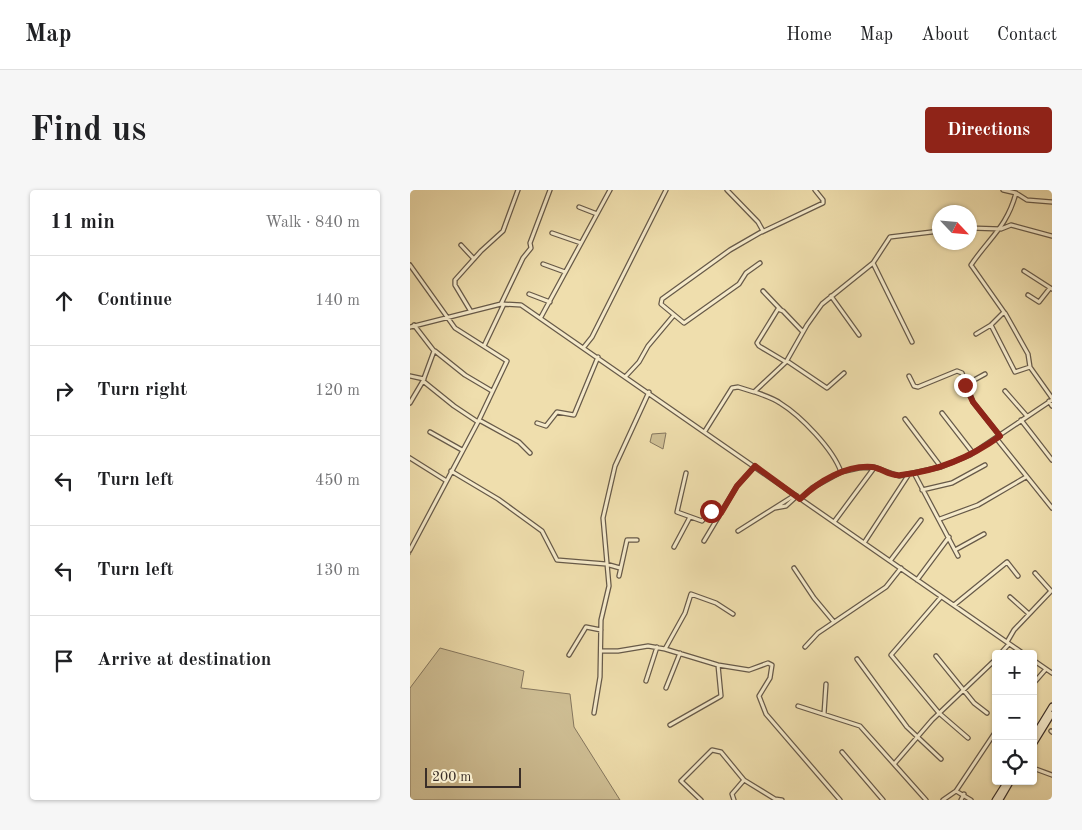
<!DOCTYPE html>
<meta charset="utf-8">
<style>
body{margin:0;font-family:"Old Standard TT",serif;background:#f6f6f6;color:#202124}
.controls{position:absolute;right:15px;bottom:15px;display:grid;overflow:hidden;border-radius:5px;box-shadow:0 1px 4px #0004}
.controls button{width:45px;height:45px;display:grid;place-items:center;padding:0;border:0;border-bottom:1px solid #e0e0e0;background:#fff;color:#202124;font:25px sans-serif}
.compass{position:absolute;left:522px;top:15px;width:45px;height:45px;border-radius:50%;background:#fff;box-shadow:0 1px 4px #0004;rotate:116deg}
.scale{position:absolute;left:15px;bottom:12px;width:96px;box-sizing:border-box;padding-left:5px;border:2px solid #3a2e28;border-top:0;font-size:14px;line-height:18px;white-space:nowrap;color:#3a2e28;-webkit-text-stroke:4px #f5eaca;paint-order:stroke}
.stop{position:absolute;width:15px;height:15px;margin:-11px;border:4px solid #8f2418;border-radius:50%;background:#fff}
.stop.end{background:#8f2418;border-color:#fff;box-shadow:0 1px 5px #0008}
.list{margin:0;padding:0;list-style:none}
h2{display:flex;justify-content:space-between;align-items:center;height:65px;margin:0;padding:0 20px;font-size:21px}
h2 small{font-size:16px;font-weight:400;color:#757577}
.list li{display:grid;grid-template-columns:32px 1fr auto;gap:15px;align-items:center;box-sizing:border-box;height:90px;padding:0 20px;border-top:1px solid #e0e0e0}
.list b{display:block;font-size:19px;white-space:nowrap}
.list em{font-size:16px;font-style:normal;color:#757577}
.icon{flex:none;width:28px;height:28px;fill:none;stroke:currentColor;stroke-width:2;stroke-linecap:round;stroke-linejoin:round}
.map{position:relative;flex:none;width:642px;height:610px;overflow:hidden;border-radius:5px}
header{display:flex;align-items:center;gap:30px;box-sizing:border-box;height:70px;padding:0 25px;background:#fff;border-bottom:1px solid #e0e0e0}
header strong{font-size:24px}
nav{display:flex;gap:28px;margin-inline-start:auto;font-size:18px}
.intro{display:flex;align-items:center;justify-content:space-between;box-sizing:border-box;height:120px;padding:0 30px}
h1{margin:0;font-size:35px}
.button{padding:12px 22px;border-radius:5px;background:#8f2418;color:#fff;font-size:18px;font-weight:700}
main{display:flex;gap:30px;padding:0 30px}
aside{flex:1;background:#fff;border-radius:5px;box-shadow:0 1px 4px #0004}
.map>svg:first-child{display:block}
.green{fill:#d0c096;stroke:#85775f}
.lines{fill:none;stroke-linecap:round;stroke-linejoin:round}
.stream{stroke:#81745d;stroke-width:1}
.minor-casing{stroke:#675a49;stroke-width:5.5}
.secondary-casing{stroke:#3a2e28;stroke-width:7}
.minor{stroke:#f5eaca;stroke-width:3}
.secondary{stroke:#f5eaca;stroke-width:4.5}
.route{stroke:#8f2418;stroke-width:6}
</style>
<header>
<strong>Map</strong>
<nav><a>Home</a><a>Map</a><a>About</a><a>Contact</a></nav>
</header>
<div class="intro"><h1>Find us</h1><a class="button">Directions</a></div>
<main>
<aside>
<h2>11 min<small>Walk · 840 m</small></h2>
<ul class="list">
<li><svg class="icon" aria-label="ahead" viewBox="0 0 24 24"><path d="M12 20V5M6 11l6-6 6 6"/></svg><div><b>Continue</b></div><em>140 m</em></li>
<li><svg class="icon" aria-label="right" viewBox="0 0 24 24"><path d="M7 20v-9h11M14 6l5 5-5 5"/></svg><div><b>Turn right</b></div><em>120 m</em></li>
<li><svg class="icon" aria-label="left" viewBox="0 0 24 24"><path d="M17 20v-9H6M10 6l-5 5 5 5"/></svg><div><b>Turn left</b></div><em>450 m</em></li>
<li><svg class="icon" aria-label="left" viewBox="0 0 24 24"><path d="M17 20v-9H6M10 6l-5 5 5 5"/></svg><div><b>Turn left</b></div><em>130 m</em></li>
<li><svg class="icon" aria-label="arrive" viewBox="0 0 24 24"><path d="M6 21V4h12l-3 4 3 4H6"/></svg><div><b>Arrive at destination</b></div></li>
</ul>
</aside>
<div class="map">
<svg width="642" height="610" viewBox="0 0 642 610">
<rect width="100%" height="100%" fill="#efdead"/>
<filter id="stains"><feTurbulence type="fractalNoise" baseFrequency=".004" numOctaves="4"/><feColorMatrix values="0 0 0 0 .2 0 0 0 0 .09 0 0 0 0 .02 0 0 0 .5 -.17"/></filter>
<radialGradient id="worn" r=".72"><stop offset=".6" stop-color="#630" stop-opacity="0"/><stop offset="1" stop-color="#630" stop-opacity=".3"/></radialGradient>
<path class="green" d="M256 243 253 259 240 252 242 244Z
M30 458 114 481 111 498 160 504 164 537 210 610H0V498Z"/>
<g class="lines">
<path class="stream" d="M72 226 80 212
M0 365 4 356"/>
<g class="minor-casing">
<path id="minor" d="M317 0 348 32 353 41 320 60 252 109 251 114 274 133 329 94 336 83 350 73
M593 0 606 3 617 10 642 12
M169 17 187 24
M560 38 591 39 601 35 642 46
M352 42 413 13V10L405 0
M142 43 171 53
M51 55 64 69
M463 73 502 152
M133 74 155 82
M0 75 45 138 97 171 68 232 0 360
M614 81 642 99
M353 101 371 120
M119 104 140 112
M618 105 629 112 640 98
M421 106 449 145
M91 114 113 68 121 58 120 53 140 0
M60 120 45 95V90L71 61 93 41 108 0
M595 123 618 164 620 177
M131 127 200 0
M581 135 605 182 620 177 642 208
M0 137 91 114 111 115 614 464
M566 144 581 135 594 122 561 75C579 48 597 37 606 3
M74 156 94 114
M174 157 182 147 256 0
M25 161 55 185 82 201
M377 171 417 198 434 183
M376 172 349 156 347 153 368 119 373 121 393 142
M0 186 14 189
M216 186 229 172 238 156 264 125
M499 186 504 196 508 197 547 181 552 183 563 212 590 246
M13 191 44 216 68 232
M555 195 575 184
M595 201 616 225
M345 202C353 205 363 208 370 213 391 226 423 259 431 282
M639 211 642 216
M0 213 13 191 24 161 4 135
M532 223 563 263
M495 229 531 277
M69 230 109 252 120 263
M611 230 642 270
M127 233 136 236 147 222 164 225 188 167
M295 241 322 198 328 197 344 202 376 172 397 135 412 114 463 73 480 47 530 41
M20 242 52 260
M586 248 642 318
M0 268 35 290
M41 281 88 309 132 341 147 370 196 374 210 378
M276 283 267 322 292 331 301 321 311 323
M504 283 548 366
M512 300 542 293 575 275
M390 309 402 298 431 282 449 278 464 277 489 286 531 277 560 265 642 210
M365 318 376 316 387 306
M530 329 568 315 616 287
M424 332 464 278
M328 341 385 305
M294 351 327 296 345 276
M454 353 499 284
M264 357 280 327
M545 360 574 344
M480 371 511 330
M384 378 404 408 424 432
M209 386 217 350H227
M507 390 539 347
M531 407 481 465 529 523 558 548
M600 407 619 424
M544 415 597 372 608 386
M597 452 604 440 641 401 625 383
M395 457 408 443 476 397 491 378
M255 459 275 423 281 404 306 413 323 424
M191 461H208L238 456 255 459 308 475 339 480 358 473 362 475 360 488 349 506 356 524 430 610
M590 464 599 454
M159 465 176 437 191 440
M526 466 564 513 577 523
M447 469 497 537 531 569
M623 470 642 483
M236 491 247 457
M623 494 636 479
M256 498 270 463
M388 516 450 536 516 610
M184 523 190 487 191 430 199 396 193 328 205 276 239 202
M414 524 416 494
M260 535 311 506 308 475
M641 541 642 542
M432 562 473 610
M485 573 522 530 586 469
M623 578 642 585
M546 601 586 541
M291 610 271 591 302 560 311 562 334 590
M324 610 322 604 334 590 365 609 372 610
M533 610 546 601 561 610
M551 610 554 604"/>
</g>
<g class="secondary-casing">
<path id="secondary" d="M623 547 642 516
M623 555 642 524
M585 610 597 591
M590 610 601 591"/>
</g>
<use href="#minor" class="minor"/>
<use href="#secondary" class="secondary"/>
</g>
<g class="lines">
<path class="route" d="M301 321 311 323 327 296 345 276 390 309C409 291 436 275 462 277 472 278 480 287 491 285 527 281 561 267 590 246L563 212 555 195"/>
</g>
<rect width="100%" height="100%" filter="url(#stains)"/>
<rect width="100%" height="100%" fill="url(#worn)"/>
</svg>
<div class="controls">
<button>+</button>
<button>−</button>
<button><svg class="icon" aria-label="locate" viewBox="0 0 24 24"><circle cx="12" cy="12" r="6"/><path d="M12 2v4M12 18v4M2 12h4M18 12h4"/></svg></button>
</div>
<svg class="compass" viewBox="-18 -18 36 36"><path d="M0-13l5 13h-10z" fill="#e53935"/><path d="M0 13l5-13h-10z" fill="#757577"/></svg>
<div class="scale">200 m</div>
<div class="stop" style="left:301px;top:321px"></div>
<div class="stop end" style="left:555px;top:195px"></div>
</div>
</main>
